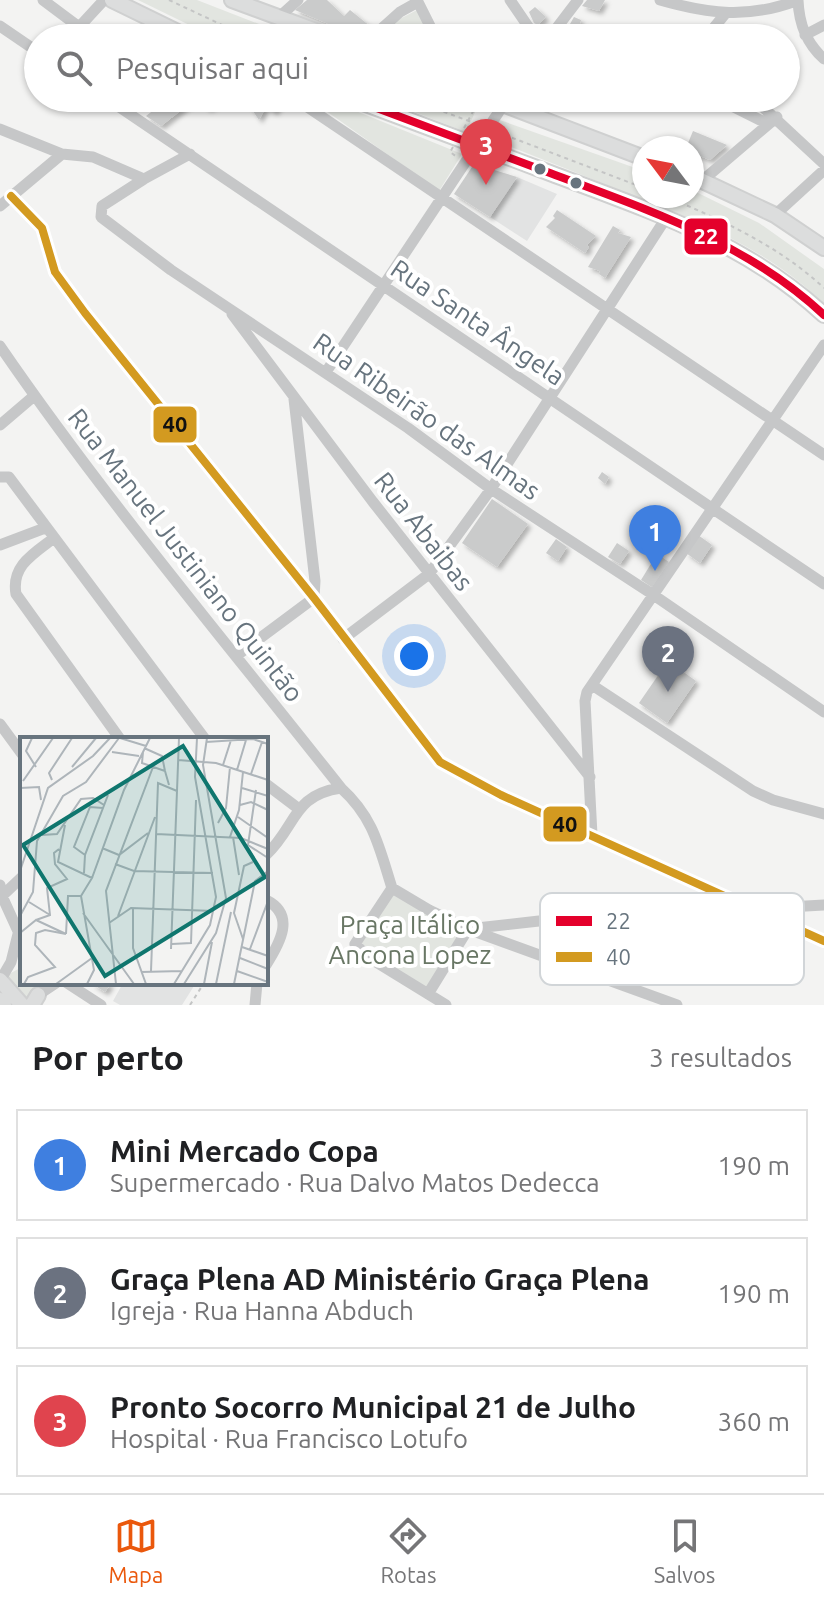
<!DOCTYPE html>
<html lang="pt">
<meta charset="utf-8">
<style>
body{margin:0;font-family:Ubuntu,sans-serif;background:#f2f2f2;color:#202124}
.compass{position:absolute;left:632px;top:136px;width:72px;height:72px;border-radius:50%;background:#fff;box-shadow:0 2px 6px #0004;rotate:302deg}
.you{position:absolute;left:414px;top:656px;width:28px;height:28px;margin:-20px;border:6px solid #fff;border-radius:50%;background:#1a73e8;box-shadow:0 0 0 12px #1a73e833}
.badge{display:grid;place-items:center;width:52px;height:52px;border-radius:50%;background:#ea580c;color:#fff;font-size:26px;font-weight:700}
.pin{position:absolute;translate:-50% -66px;filter:drop-shadow(0 2px 4px #0008)}
.pin::after{content:'';position:absolute;top:42px;width:28px;height:24px;background:inherit;clip-path:polygon(0 0,100% 0,50% 100%)}
.list{margin:0;padding:0;list-style:none}
h2{display:flex;justify-content:space-between;align-items:center;height:104px;margin:0;padding:0 32px;font-size:34px}
h2 small{font-size:26px;font-weight:400;color:#757577}
.list li{display:grid;grid-template-columns:52px 1fr auto;gap:24px;align-items:center;box-sizing:border-box;height:112px;margin:0 16px 16px;padding:0 16px;border:2px solid #e0e0e0;border-radius:0px}
.list b{display:block;font-size:30px;white-space:nowrap}
.list p{margin:0;font-size:26px;white-space:nowrap;color:#757577}
.list em{font-size:26px;font-style:normal;color:#757577}
.icon{flex:none;width:44px;height:44px;fill:none;stroke:currentColor;stroke-width:2;stroke-linecap:round;stroke-linejoin:round}
.map{position:relative;flex:none;width:824px;height:1005px;overflow:hidden}
.search{position:absolute;background:#fff;box-shadow:0 2px 6px #0004;left:24px;right:24px;top:24px;height:88px;display:flex;align-items:center;gap:20px;box-sizing:border-box;padding:0 28px;border-radius:44px;color:#757577;font-size:30px}
.sheet{height:488px;background:#fff}
nav{display:flex;justify-content:space-around;align-items:center;box-sizing:border-box;height:112px;border-top:2px solid #e0e0e0;background:#fff;font-size:22px;color:#757577}
nav a{display:grid;justify-items:center;gap:4px}
nav .on{color:#ea580c}
.map>svg:first-child{display:block}
.built{fill:#e2e3e3}
.green{fill:#e2e5e0}
.building{fill:#cacbcb;filter:url(#shadow)}
.lines{fill:none;stroke-linecap:round;stroke-linejoin:round}
.major-casing{stroke:#cfd0d0;stroke-width:18}
.path{stroke:#c4c5c5;stroke-width:2;stroke-dasharray:4 4;stroke-linecap:butt}
.minor{stroke:#c6c7c8;stroke-width:11}
.major{stroke:#dcdddd;stroke-width:14}
.bus-1-casing{stroke:#fff;stroke-width:14}
.bus-2-casing{stroke:#fff;stroke-width:14}
.bus-1{stroke:#e4002b;stroke-width:8}
.bus-2{stroke:#d39a20;stroke-width:8}
.bus-dot{fill:#67747e;stroke:#fff;stroke-width:3}
.labels{text-anchor:middle;dominant-baseline:central;stroke-width:8;stroke-linejoin:round;paint-order:stroke}
.street-label{font-size:26px;fill:#67747e;stroke:#fff}
.park-label{font-size:26px;fill:#697765;stroke:#fff}
.inset-road{fill:none;stroke:#aeb5ba;stroke-width:2}
.view{fill:#0f766e;fill-opacity:0.15;stroke:#0f766e;stroke-width:4}
.inset-edge{fill:none;stroke:#67747e;stroke-width:4}
.key{fill:#fff;stroke:#d1d5d8;stroke-width:2}
.key-label{font-size:22px;fill:#67747e}
.line-badge{stroke:#fff;stroke-width:3}
.badge-label{font-size:22px;text-anchor:middle;font-weight:bold;fill:#fff}
.pale-badge-label{font-size:22px;text-anchor:middle;font-weight:bold;fill:#111}
</style>
<div class="map">
<svg width="824" height="1005" viewBox="0 0 824 1005">
<defs>
<filter id="shadow"><feDropShadow dx="3.5" dy="3.5" stdDeviation="2" flood-color="#0004"/></filter>
</defs>
<rect width="100%" height="100%" fill="#f3f3f2"/>
<path class="built" d="M517 177 557 194 527 241 490 217Z
M123 983H189L194 986 182 1005H120L113 1001Z"/>
<path class="green" d="M138 0H197L295 38H216Z
M419 9 431 38H375L392 23Z
M378 98H453L477 108 466 132Z
M323 100 346 107 462 154 439 191 322 108Z
M497 119 644 171V196H692V190L759 223 824 269V304C769 249 693 219 622 191 577 173 531 155 486 137Z
M392 888 468 929 428 994 355 945Z
M22 967V983H35L38 995 32 1005 0 979Z"/>
<path class="building" d="M307 0H327L344 16 350 10 376 31 368 38H362L295 10Z
M587 0H605L599 11 582 6Z
M535 7 546 17 538 25 534 23 529 12Z
M574 17 581 20 578 30 571 27 570 24Z
M169 98H197L161 126 146 116Z
M199 98H224L208 109Z
M253 98H280L282 99 275 112 266 107 259 120 249 105Z
M693 131 727 145 710 160 692 153V148H686Z
M474 164 517 177 490 217 454 194Z
M557 210 596 236 587 245 589 247 585 253 546 227 555 218 553 216Z
M613 226 620 230 618 233 631 237 605 278 599 274 600 271 588 267Z
M602 472 609 477 605 484 598 478Z
M492 499 528 524 497 567 462 543Z
M698 535 712 545 700 563 686 553Z
M556 539 567 547 558 561 546 553Z
M617 543 629 551 620 564 608 557Z
M657 554 669 562 652 587 641 580Z
M668 661 696 681 667 723 639 703Z
M91 983H111L105 992Z"/>
<g class="lines">
<g class="major-casing">
<path id="major" d="M112 0 190 38
M232 0 335 38
M350 98C417 123 483 148 550 173 648 210 746 242 824 315
M487 98 644 158
M692 176 775 215 824 248
M0 980 22 1005
M0 1000 4 1005
M32 1005 38 995"/>
</g>
<path class="path" d="M169 0 250 38
M406 98 480 125
M464 128 476 106 480 107
M497 132 644 188
M453 147 450 152 457 157
M665 196C721 220 778 245 824 288
M190 1005 204 983"/>
<path class="minor" d="M43 0 79 27
M417 0 436 38
M510 0 536 38
M660 0C709 14 749 19 798 0
M798 0C799 24 806 43 824 59
M278 18 298 0
M0 26 38 52
M553 32 568 38
M805 35 824 25
M69 38 104 0
M371 38 400 12 418 2
M549 38 578 0
M711 38 712 30 725 14
M106 98 824 584
M294 98 824 455
M716 98 768 124
M753 98 824 164
M0 129 62 154
M190 154 144 179 102 206 101 217 171 270 408 428 491 489 655 596 824 712
M703 180 777 117
M11 196 42 228 55 272 85 313 314 598 440 762 501 795 824 941
M0 206 62 154 93 157 144 179
M775 215 824 170
M232 314 373 502 590 777
M0 346C105 499 226 642 341 788
M326 372 508 98
M0 425 34 396
M0 477H9L205 739
M54 538C33 554 11 566 16 594L120 739
M0 545 45 528
M343 639 429 574 491 489 666 218
M236 656 314 598 315 581 294 399
M592 685 753 791 773 800 824 814
M0 724 22 754
M266 784 299 809
M592 835 585 701 587 692 824 345
M266 855C297 826 292 795 341 788 374 818 379 847 392 888
M0 885 2 896 22 940
M392 888 429 910 468 929 677 1005
M392 888 355 944 368 957 446 1005
M2 896 22 877
M266 900C296 915 280 943 266 965
M468 929 539 921 824 905
M4 974 11 962 18 934
M67 983 101 1005
M428 994 468 929
M38 995 56 983
M255 1005 257 983"/>
<use href="#major" class="major"/>
<g class="bus-1-casing">
<path id="bus-1" d="M350 98C417 123 483 148 550 173 648 210 746 242 824 315"/>
</g>
<g class="bus-2-casing">
<path id="bus-2" d="M11 196 42 228 55 272 85 313 314 598 440 762 501 795 824 941"/>
</g>
<use href="#bus-1" class="bus-1"/>
<use href="#bus-2" class="bus-2"/>
</g>
<g class="bus-dot">
<circle cx="540" cy="169" r="7"/>
<circle cx="576" cy="183" r="7"/>
</g>
<g class="labels">
<g class="street-label">
<text transform="translate(478 322) rotate(34)">Rua Santa Ângela</text>
<text transform="translate(427 416) rotate(35)">Rua Ribeirão das Almas</text>
<text transform="translate(424 531) rotate(52)">Rua Abaibas</text>
<text transform="translate(186 555) rotate(52)">Rua Manuel Justiniano Quintão</text>
</g>
<g class="park-label">
<text x="410" y="924">Praça Itálico<tspan x="410" dy="30">Ancona Lopez</tspan></text>
</g>
</g>
<g transform="translate(20 737)">
<rect width="248" height="248" fill="#f3f3f2"/>
<path class="inset-road" d="M12 1 6 14 16 30M100 1 126 9M186 5 233 2 248 7M124 11 142 19 145 34M92 15 119 19M123 15 122 26 145 34 149 48M158 23 196 26 248 43M203 28 211 3M52 30 76 1M217 33 226 3M231 37 242 5M32 43 29 36 52 1M3 44 33 1M0 51 19 50 21 63M222 51 248 59M236 53 228 108 248 121M220 68 231 65 248 73M218 80 248 101M198 86 206 71 210 30M45 88 38 125 72 141 61 159M136 97 221 101 248 112M22 98 37 97 61 62 73 61 84 68M210 100 219 73 223 35M213 100 219 138M82 111 99 118 128 96M228 111 242 135M65 118 54 110 70 70 83 71M95 127 114 134 193 136M0 134 28 51 73 19 90 1M64 136 65 118 88 58M72 141 104 53 130 1M61 159 74 233 67 247M9 165 30 178M113 171V211L126 247M63 176 114 247M0 179 13 155 17 104 43 59 66 45 99 1M98 179 135 80M16 183 30 178 27 151 47 142 35 127 34 116 39 112M89 186 111 171 194 174M0 196 16 183 46 197M46 197 48 159H61M223 202 214 176 224 129 233 125M152 207 171 206 176 63M222 210 248 219M151 212 159 1M230 212 248 164M220 221 248 232M131 234 138 46 157 54M217 234 248 245M121 235 162 234M4 247 8 240 35 230 15 208 16 196 25 193 46 197M36 247 72 221M96 247 86 154 133 30M154 247 190 188 196 160 175 40 177 1M164 247 196 196 206 161 183 28 187 1M184 247 192 205M196 247 211 175M214 247 235 144 248 134"/>
<path class="view" d="M163 9 245 140 85 239 3 108Z"/>
<rect width="248" height="248" class="inset-edge"/>
</g>
<rect x="540" y="893" width="264" height="92" rx="12" class="key"/>
<rect x="556" y="916" width="36" height="10" fill="#e4002b"/>
<rect x="556" y="952" width="36" height="10" fill="#d39a20"/>
<g class="key-label">
<text x="606" y="929">22</text>
<text x="606" y="965">40</text>
</g>
<g class="line-badge">
<rect x="683" y="217" width="46" height="39" rx="8" fill="#e4002b"/>
<rect x="152" y="405" width="46" height="39" rx="8" fill="#d39a20"/>
<rect x="542" y="805" width="46" height="38" rx="8" fill="#d39a20"/>
</g>
<g class="badge-label">
<text x="706" y="244">22</text>
</g>
<g class="pale-badge-label">
<text x="175" y="432">40</text>
<text x="565" y="832">40</text>
</g>
</svg>
<svg class="compass" viewBox="-18 -18 36 36"><path d="M0-13l5 13h-10z" fill="#e53935"/><path d="M0 13l5-13h-10z" fill="#757577"/></svg>
<div class="you"></div>
<div class="pin badge" style="left:655px;top:571px;background:#3f7fe0">1</div>
<div class="pin badge" style="left:668px;top:692px;background:#6b7280">2</div>
<div class="pin badge" style="left:486px;top:185px;background:#e0444e">3</div>
<div class="search"><svg class="icon" aria-label="search" viewBox="0 0 24 24"><circle cx="10" cy="10" r="6"/><path d="M15 15l6 6"/></svg>Pesquisar aqui</div>
</div>
<section class="sheet">
<h2>Por perto<small>3 resultados</small></h2>
<ul class="list">
<li><span class="badge" style="background:#3f7fe0">1</span><div><b>Mini Mercado Copa</b><p>Supermercado · Rua Dalvo Matos Dedecca</p></div><em>190 m</em></li>
<li><span class="badge" style="background:#6b7280">2</span><div><b>Graça Plena AD Ministério Graça Plena</b><p>Igreja · Rua Hanna Abduch</p></div><em>190 m</em></li>
<li><span class="badge" style="background:#e0444e">3</span><div><b>Pronto Socorro Municipal 21 de Julho</b><p>Hospital · Rua Francisco Lotufo</p></div><em>360 m</em></li>
</ul>
</section>
<nav>
<a class="on"><svg class="icon" aria-label="map" viewBox="0 0 24 24"><path d="M3 6l6-2 6 2 6-2v14l-6 2-6-2-6 2zM9 4v14M15 6v14"/></svg>Mapa</a>
<a><svg class="icon" aria-label="directions" viewBox="0 0 24 24"><path d="M12 3l9 9-9 9-9-9zM9 14v-3h6M13 9l2 2-2 2"/></svg>Rotas</a>
<a><svg class="icon" aria-label="saved" viewBox="0 0 24 24"><path d="M7 4h10v16l-5-4-5 4z"/></svg>Salvos</a>
</nav>
